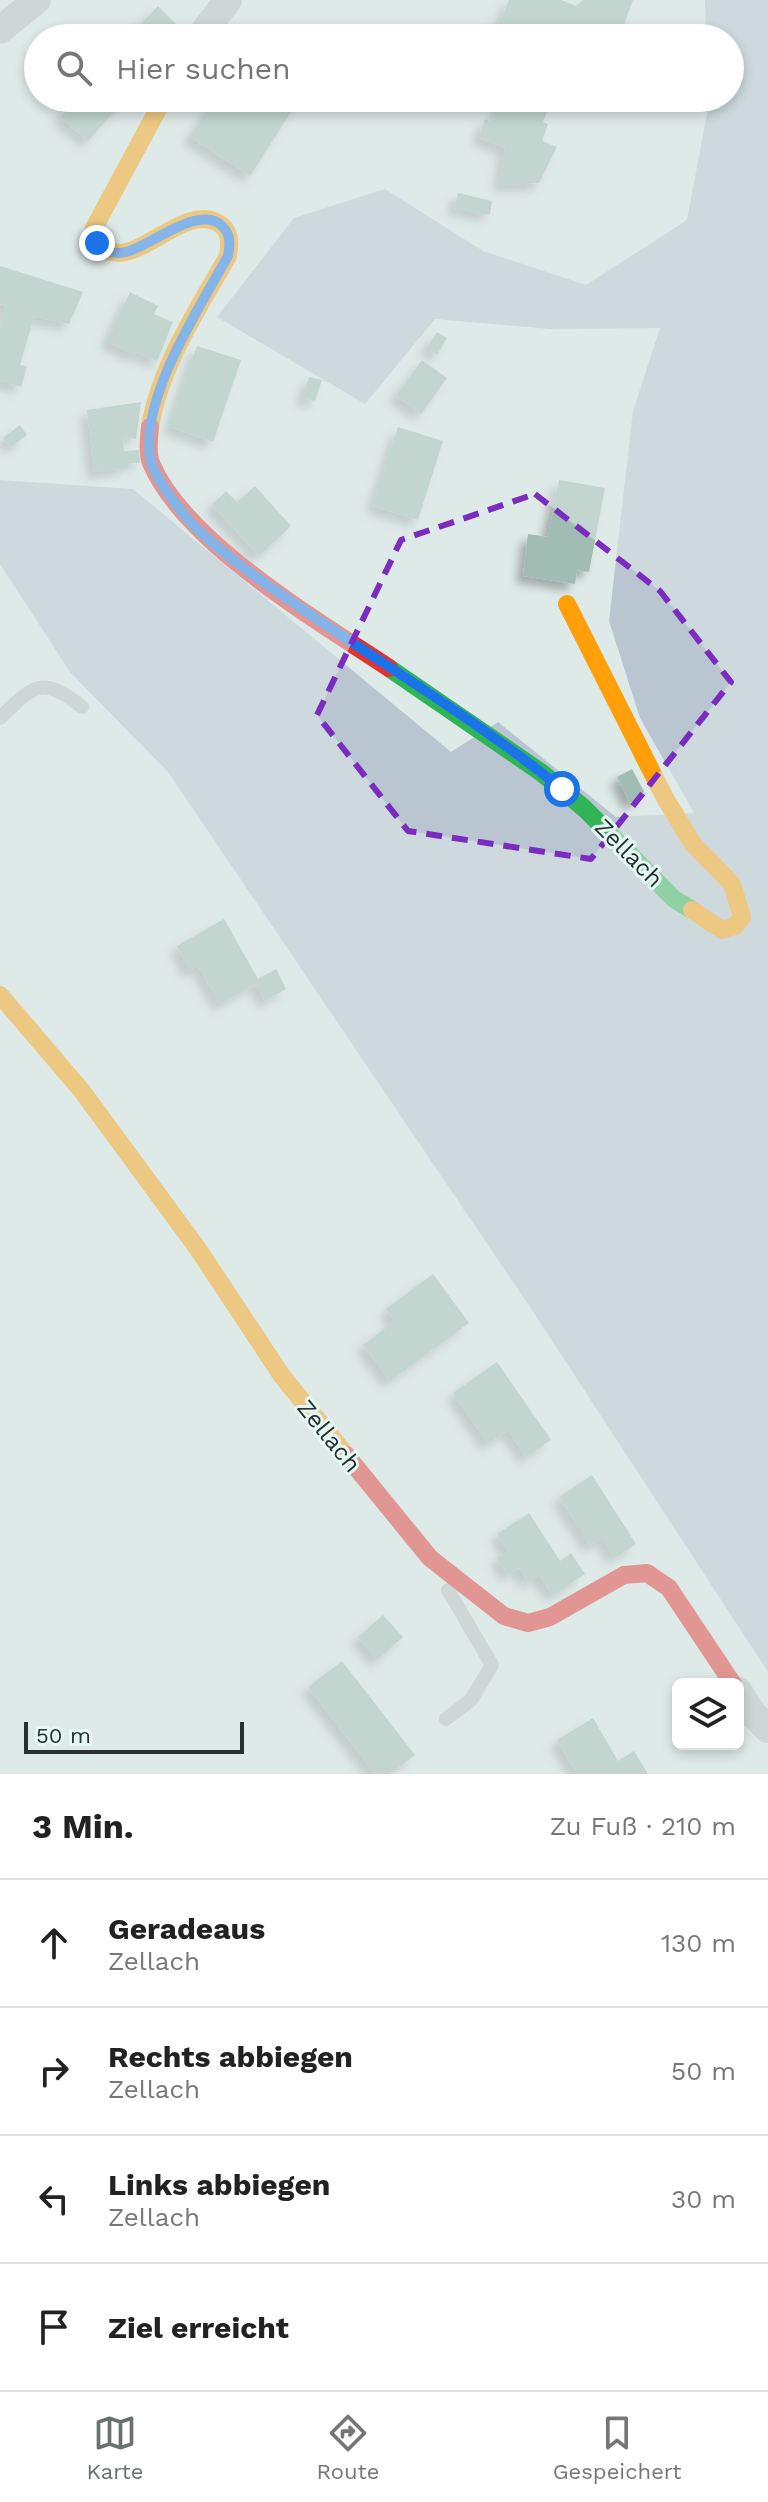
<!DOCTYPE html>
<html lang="de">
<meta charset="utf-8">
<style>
body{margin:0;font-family:"Work Sans",sans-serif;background:#f6f6f6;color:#222}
.controls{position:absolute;right:24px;bottom:24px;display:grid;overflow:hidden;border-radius:12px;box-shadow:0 4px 12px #0003}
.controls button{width:72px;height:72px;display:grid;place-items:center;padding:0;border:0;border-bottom:2px solid #e0e0e0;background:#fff;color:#222;font:40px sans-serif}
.scale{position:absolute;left:24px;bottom:20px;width:220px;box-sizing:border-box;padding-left:8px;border:4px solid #27322e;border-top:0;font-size:22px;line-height:28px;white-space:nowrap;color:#27322e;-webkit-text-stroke:6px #e5f7f4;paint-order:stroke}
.stop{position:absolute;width:24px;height:24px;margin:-18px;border:6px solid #1a73e8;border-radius:50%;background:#fff}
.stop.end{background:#1a73e8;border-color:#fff;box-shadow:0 2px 8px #0008}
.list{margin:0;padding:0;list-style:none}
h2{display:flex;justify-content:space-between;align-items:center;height:104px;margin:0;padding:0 32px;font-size:34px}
h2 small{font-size:26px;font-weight:400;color:#767676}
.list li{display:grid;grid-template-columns:52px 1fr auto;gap:24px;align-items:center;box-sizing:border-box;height:128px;padding:0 32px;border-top:2px solid #e0e0e0}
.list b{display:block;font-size:30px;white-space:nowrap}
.list p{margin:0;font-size:26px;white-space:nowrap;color:#767676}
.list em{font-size:26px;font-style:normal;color:#767676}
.icon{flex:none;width:44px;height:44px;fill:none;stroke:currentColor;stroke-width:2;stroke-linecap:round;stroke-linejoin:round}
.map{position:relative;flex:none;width:768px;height:1774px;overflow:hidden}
.search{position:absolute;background:#fff;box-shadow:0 4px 12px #0003;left:24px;right:24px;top:24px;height:88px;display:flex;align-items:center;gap:20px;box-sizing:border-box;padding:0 28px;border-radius:44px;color:#767676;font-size:30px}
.sheet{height:616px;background:#fff}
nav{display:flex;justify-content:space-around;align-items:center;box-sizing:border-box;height:112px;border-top:2px solid #e0e0e0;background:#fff;font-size:22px;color:#767676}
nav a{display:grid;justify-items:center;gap:4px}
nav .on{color:#67726f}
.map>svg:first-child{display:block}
.green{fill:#b9c5d0}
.building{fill:#a1bcb2;filter:url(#shadow)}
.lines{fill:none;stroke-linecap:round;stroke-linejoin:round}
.lane{stroke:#b8c2c0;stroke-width:14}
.street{stroke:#b8c2c0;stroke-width:28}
.fast{stroke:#30b455;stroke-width:18}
.slow{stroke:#ff9f0a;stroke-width:18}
.jam{stroke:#e5322d;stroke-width:18}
.route{stroke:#1a73e8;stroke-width:10}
.marked{fill:none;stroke:#7b2cbf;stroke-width:6;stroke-dasharray:16 10;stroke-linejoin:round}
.labels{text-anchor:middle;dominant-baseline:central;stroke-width:6;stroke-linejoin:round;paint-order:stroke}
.street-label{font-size:24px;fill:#27322e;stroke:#e5f7f4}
</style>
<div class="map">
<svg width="768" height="1774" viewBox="0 0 768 1774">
<defs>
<filter id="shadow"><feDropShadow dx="-7" dy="7" stdDeviation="4" flood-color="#0004"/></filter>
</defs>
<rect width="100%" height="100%" fill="#deeae8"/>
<path class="green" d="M705 0H768V1672L534 1313 168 772 70 672 0 564V480L133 489 451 752 498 722 616 817 694 813 640 718 609 621 633 411 660 328 550 329 435 319 365 404 217 317 294 218 385 189 483 251 586 285 687 220 708 108V98H730V38H706Z"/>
<path class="building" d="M509 0H561L576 6 583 0H633L619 38H595L588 35 587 38H502L494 35Z
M158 6 178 26 167 38H135L131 34Z
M77 98H126L88 141 60 117Z
M215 98H300L250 176 190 137Z
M501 98H531L549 105 543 122 548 124 542 141 557 147 539 183 500 185 505 148 479 138 485 119 492 122Z
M458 193 492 201 490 215 454 208Z
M0 266 83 292 69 324 34 317 20 365 27 366 21 387 0 381V326L6 306 0 304Z
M130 292 158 306 154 314 173 322 157 361 136 352 134 355 107 341Z
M437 332 447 338 437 355 427 348Z
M197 346 241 360 213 442 170 427Z
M422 360 447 378 421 414 396 396Z
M309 377 322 380 315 401 303 398Z
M141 402 136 439 123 437 124 451 139 450 140 463H126V468L94 472 87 410Z
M20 425 27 435 11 447 3 438Z
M398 427 443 441 418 520 373 506Z
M559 480 605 488 589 572 577 570 575 584 523 576 528 534 548 537Z
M255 486 291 526 259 556 212 505 226 491 237 502Z
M632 769 646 795 630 803 617 777Z
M224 919 258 979 276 969 286 989 265 1001 256 984 220 1004 198 966 190 971 177 946Z
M433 1274 469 1323 390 1381 363 1345 395 1321 386 1309Z
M497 1362 551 1440 526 1457 508 1430 488 1444 453 1393Z
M592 1475 636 1544 615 1558 602 1538 590 1545 559 1497Z
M529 1513 560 1561 571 1553 585 1574 553 1595 539 1575 528 1582 519 1568 508 1575 497 1558 508 1551 497 1534Z
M383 1615 403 1637 377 1660 358 1637Z
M342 1661 415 1755 390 1774H375L308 1687Z
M593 1718 618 1761 634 1751 648 1774H577L557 1740Z"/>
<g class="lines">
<path class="lane" d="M0 718C34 685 41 675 82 707
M446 1719 471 1700 492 1665 448 1590"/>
<path class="street" d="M0 30 37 0
M199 38 228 0
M738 1691 753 1714 768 1729"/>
<path class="fast" d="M389 668 542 773 585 809 674 899 692 910"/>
<path class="slow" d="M150 427C160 366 198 309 228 256 230 243 231 230 218 223 189 205 149 252 119 253 110 253 104 248 97 243L94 228 164 98
M567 604 665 798 693 844 732 884 742 917 735 926 722 930 692 910
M0 995 82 1091 198 1249 282 1376 346 1455"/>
<path class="jam" d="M150 427C149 437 147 453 151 463 185 543 317 620 389 668
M346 1455 430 1558 504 1616 528 1623 550 1617 624 1575 647 1573 669 1588 733 1684"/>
</g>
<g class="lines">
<path class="route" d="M97 243C106 251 114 255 126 252 151 246 201 202 223 227 231 235 230 245 228 256 199 308 141 397 150 457 152 475 183 515 196 528 234 564 279 593 323 623 403 677 487 728 562 789"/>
</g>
<path d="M0 0H768V1774H0ZM535 494 660 591 731 682 591 859 408 831 317 715 401 540Z" fill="#deeae8" fill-opacity=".55" fill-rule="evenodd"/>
<path class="marked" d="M535 494 660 591 731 682 591 859 408 831 317 715 401 540Z"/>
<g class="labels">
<g class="street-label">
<text transform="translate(629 853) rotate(45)">Zellach</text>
<text transform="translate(329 1436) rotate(51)">Zellach</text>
</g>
</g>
</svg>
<div class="controls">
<button><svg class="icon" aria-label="layers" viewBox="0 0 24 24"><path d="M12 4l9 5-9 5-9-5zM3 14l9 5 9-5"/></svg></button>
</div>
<div class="scale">50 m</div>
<div class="stop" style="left:562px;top:789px"></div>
<div class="stop end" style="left:97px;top:243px"></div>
<div class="search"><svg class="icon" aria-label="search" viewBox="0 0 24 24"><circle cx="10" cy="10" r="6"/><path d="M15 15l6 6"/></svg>Hier suchen</div>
</div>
<section class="sheet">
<h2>3 Min.<small>Zu Fuß · 210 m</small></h2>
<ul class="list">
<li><svg class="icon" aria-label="ahead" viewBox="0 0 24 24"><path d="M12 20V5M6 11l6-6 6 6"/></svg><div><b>Geradeaus</b><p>Zellach</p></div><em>130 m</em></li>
<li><svg class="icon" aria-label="right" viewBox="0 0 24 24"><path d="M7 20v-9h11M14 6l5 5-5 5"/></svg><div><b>Rechts abbiegen</b><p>Zellach</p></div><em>50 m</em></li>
<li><svg class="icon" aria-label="left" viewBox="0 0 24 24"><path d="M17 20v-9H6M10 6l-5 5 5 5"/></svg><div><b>Links abbiegen</b><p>Zellach</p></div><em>30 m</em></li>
<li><svg class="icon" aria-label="arrive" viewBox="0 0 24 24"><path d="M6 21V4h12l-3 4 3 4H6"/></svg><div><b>Ziel erreicht</b></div></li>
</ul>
</section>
<nav>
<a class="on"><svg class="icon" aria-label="map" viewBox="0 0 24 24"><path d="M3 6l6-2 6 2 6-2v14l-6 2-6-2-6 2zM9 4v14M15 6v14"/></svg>Karte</a>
<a><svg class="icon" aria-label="directions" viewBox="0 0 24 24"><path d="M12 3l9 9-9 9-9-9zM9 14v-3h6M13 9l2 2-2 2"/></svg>Route</a>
<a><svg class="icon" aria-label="saved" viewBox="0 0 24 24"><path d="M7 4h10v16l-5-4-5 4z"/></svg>Gespeichert</a>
</nav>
